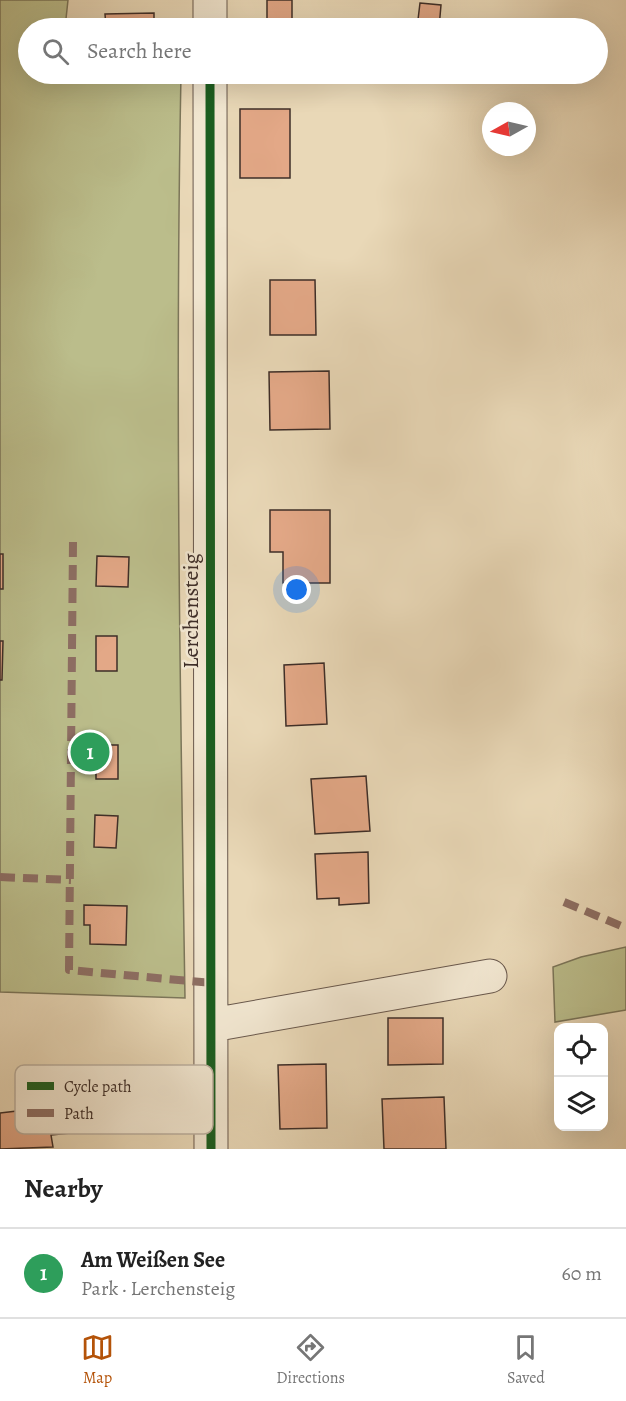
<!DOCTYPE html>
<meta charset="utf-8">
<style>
body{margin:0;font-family:Alegreya,serif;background:#f2f2f2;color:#222}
.controls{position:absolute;right:18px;bottom:18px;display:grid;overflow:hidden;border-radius:12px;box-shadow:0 6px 24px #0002}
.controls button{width:54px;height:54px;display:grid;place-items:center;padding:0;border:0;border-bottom:2px solid #e0e0e0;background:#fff;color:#222;font:30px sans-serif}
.compass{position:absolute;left:482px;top:102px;width:54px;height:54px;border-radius:50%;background:#fff;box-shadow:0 6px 24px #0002;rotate:262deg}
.you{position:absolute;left:297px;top:590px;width:21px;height:21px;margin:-15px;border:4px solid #fff;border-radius:50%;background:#1a73e8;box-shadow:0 0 0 9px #1a73e833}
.badge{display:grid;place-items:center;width:39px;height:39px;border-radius:50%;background:#b45309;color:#fff;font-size:20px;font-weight:700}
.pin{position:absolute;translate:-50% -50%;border:3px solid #fff;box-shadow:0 2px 6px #0006}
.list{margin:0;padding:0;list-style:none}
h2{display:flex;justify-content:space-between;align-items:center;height:78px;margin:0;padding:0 24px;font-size:26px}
h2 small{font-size:20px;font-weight:400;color:#767676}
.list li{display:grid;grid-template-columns:39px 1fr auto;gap:18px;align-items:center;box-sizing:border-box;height:90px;padding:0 24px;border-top:2px solid #e0e0e0}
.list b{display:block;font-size:22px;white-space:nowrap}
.list p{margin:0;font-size:20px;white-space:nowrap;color:#767676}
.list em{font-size:20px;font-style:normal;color:#767676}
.icon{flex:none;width:33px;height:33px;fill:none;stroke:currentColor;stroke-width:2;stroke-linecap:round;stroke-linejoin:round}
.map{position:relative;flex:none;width:626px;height:1149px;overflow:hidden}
.search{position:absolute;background:#fff;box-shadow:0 6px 24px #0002;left:18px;right:18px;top:18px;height:66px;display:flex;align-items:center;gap:15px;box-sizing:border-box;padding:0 21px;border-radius:33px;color:#767676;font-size:22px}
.sheet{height:168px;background:#fff}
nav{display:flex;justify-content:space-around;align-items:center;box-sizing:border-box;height:84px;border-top:2px solid #e0e0e0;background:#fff;font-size:16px;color:#767676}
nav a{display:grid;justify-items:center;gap:3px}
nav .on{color:#b45309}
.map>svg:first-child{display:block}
.green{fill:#bbbd8b;stroke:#7c765a;stroke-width:1.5}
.building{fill:#e3a887;stroke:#3e2e28;stroke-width:1.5}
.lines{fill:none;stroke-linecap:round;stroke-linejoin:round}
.minor-casing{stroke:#69584c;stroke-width:35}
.minor{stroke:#f1e6d0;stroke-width:33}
.quiet{stroke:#8d6e63;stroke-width:8;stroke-dasharray:15 8;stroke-linecap:butt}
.cycleway-casing{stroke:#f1e6d0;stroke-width:13}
.cycleway{stroke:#1b5e20;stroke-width:9}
.labels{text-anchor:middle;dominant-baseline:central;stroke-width:5;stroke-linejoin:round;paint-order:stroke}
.street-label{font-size:22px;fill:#3e2e28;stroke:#f1e6d0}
.key{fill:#f1e6d0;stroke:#bbaf9e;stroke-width:1.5}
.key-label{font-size:16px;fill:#3e2e28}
</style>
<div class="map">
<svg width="626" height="1149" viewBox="0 0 626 1149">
<rect width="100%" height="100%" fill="#e9d8b7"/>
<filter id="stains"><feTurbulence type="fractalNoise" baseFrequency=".00333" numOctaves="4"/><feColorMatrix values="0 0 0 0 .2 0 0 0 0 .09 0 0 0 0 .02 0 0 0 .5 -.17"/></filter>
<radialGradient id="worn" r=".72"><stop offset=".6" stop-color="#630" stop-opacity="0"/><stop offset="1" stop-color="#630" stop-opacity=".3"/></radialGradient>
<path class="green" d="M0 0H68L65 28H28V74H181C175 382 180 690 185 998L0 992Z
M626 947V1010L555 1022 553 967 581 957Z"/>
<path class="building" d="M267 0H292V28H267Z
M420 3 441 5 439 28H417Z
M154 13V28H106L105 14Z
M448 23 466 27V28H446Z
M240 109H290V178H240Z
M270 280H315L316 335H270Z
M329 371 330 429 270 430 269 372Z
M270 510H330V583H283V552H270Z
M0 554H3V589H0Z
M97 556 129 557 128 587 96 586Z
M96 636H117V671H96Z
M0 641H3L2 680H0Z
M324 663 327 724 286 726 284 665Z
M96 745H118V779H96Z
M366 776 370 831 315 834 311 779Z
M95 815 118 816 116 848 94 847Z
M368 852 369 903 339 905V898L317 899 315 854Z
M84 905 127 906 126 945 90 944V925H84Z
M388 1018H443V1064L388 1065Z
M326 1064 327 1128 280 1129 278 1065Z
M111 1068 119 1128 51 1135 53 1147 0 1149V1113L42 1108 41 1102 70 1099 66 1074Z
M444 1097 446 1149H384L382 1099Z"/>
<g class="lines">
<g class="minor-casing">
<path id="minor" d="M210 0V28
M210 74 211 1149
M212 1025 490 976"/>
</g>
<use href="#minor" class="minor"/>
<path class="quiet" d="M73 542 69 970 212 983
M0 877 71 880
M564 902 626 928"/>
<g class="cycleway-casing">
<path id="cycleway" d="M210 74 211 1149"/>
</g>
<use href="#cycleway" class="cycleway"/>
</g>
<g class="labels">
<g class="street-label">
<text transform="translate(191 611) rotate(-90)">Lerchensteig</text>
</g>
</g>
<rect x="15" y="1065" width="198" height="69" rx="9" class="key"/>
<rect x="27" y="1082" width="27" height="8" fill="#1b5e20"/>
<rect x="27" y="1109" width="27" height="8" fill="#8d6e63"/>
<g class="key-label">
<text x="64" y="1092">Cycle path</text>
<text x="64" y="1119">Path</text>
</g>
<rect width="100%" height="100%" filter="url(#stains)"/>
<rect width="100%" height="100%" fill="url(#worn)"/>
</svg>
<div class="controls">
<button><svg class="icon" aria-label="locate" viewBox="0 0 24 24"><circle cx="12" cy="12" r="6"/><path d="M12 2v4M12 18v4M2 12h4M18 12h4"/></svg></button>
<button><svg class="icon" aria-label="layers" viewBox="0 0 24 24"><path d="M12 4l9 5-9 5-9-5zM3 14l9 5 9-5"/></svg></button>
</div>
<svg class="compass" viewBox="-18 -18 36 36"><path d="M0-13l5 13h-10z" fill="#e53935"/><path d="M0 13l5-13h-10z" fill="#767676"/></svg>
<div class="you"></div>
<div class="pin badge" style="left:90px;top:752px;background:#2e9e5b">1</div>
<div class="search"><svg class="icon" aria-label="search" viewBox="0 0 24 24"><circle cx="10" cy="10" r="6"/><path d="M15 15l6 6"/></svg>Search here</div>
</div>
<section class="sheet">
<h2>Nearby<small></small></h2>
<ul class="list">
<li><span class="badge" style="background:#2e9e5b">1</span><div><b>Am Weißen See</b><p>Park · Lerchensteig</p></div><em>60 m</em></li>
</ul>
</section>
<nav>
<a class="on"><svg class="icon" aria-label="map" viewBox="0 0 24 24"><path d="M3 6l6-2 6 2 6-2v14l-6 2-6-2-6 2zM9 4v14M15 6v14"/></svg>Map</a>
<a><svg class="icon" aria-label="directions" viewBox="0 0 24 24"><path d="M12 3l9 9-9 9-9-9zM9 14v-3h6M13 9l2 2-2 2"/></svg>Directions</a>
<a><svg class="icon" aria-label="saved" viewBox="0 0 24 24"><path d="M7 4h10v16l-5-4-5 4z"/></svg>Saved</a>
</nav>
